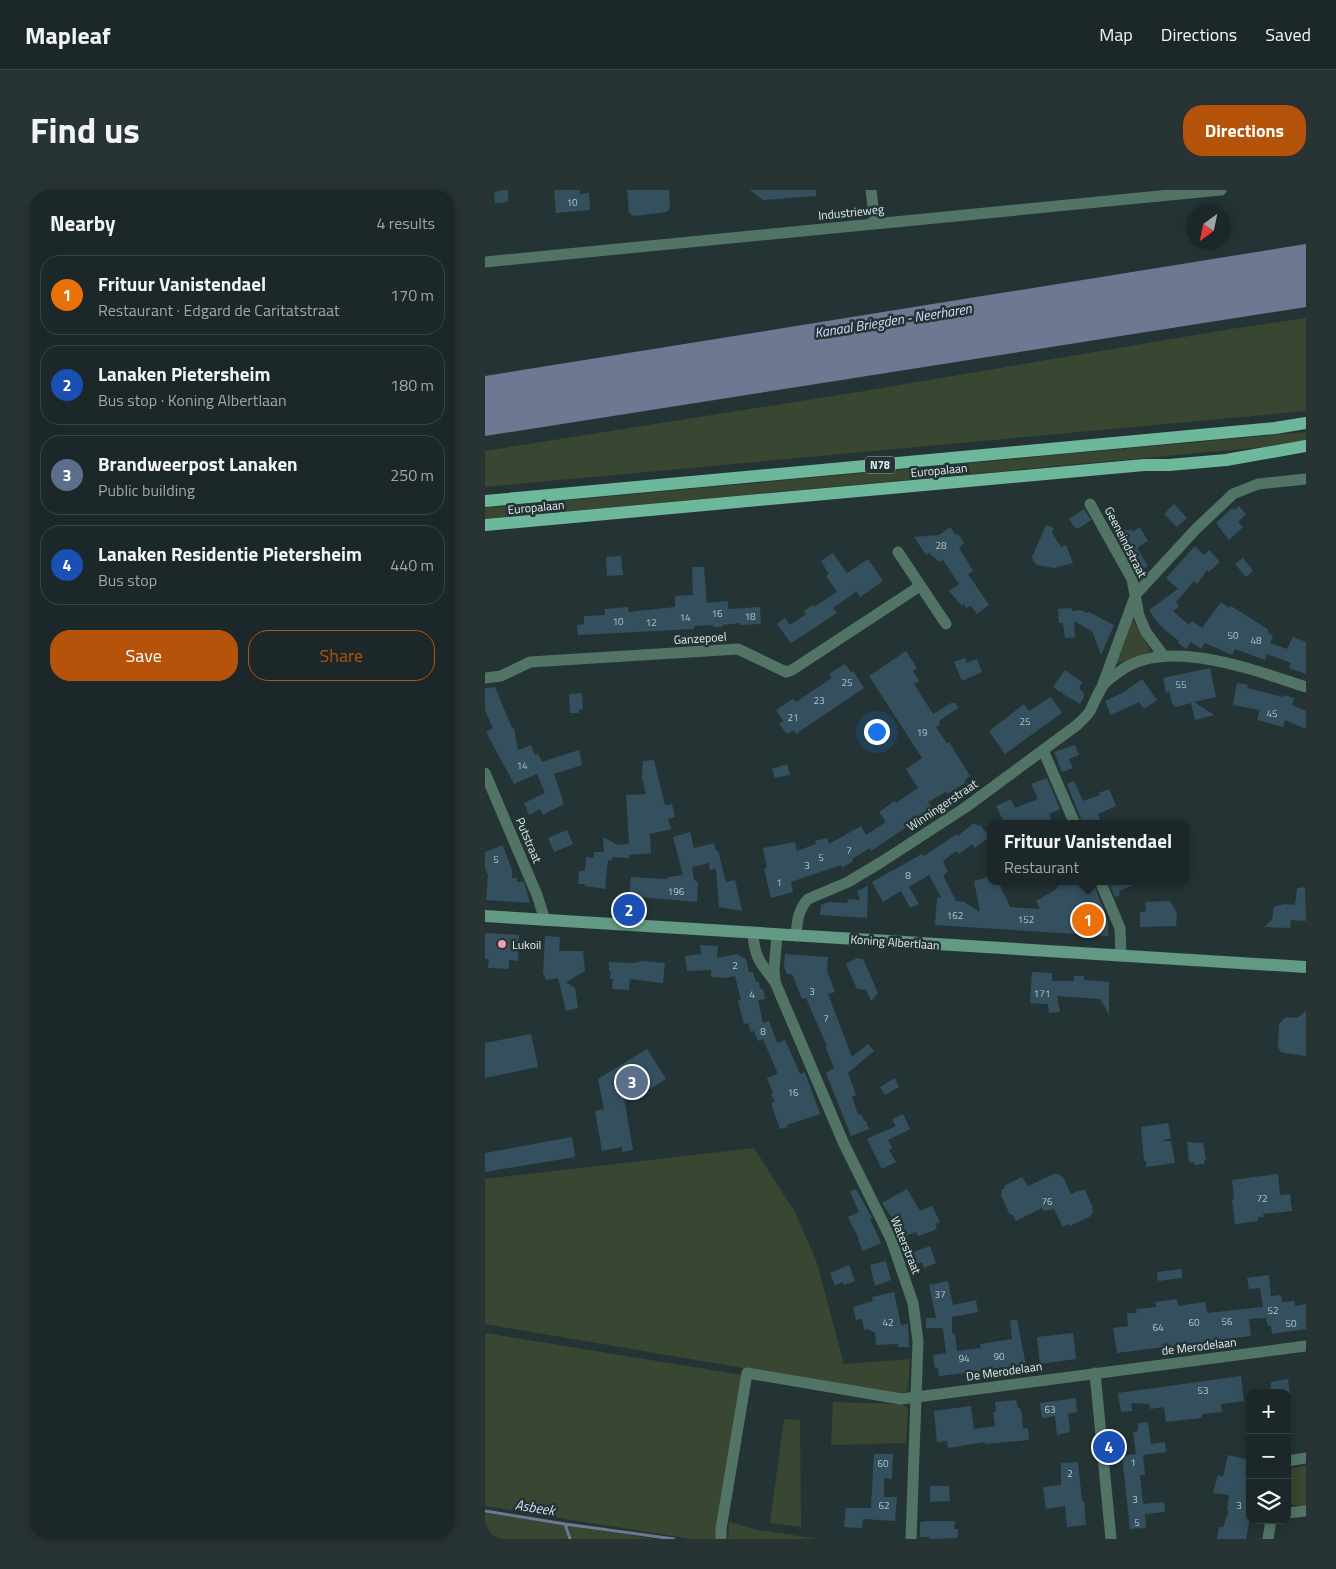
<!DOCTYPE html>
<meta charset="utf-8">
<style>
body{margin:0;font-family:"Titillium Web",sans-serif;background:#283334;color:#f1f3f6}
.controls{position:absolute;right:15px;bottom:15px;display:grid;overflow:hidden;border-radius:10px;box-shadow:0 2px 12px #0003}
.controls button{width:45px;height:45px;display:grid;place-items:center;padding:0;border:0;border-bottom:1px solid #394445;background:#1b2728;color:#f1f3f6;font:25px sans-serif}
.compass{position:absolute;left:701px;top:15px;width:45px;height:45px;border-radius:50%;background:#1b2728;box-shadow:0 2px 12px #0003;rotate:213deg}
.you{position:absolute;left:391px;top:541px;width:18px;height:18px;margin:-12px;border:4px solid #fff;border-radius:50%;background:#1a73e8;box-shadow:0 0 0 8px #1a73e833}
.badge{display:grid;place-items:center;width:32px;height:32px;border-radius:50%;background:#b45309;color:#fff;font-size:16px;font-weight:700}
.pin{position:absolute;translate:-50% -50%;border:2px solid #fff;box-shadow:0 1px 5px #0006}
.popup{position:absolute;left:502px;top:630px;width:202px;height:65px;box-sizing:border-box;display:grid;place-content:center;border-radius:10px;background:#1b2728;filter:drop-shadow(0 1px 4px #0005);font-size:16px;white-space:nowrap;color:#a0a5a8}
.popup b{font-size:19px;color:#f1f3f6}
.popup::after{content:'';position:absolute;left:50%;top:100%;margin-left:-10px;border:10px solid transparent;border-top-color:#1b2728}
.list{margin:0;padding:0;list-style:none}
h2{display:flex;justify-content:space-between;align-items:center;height:65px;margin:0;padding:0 20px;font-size:21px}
h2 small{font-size:16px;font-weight:400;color:#a0a5a8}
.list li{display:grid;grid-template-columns:32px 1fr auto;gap:15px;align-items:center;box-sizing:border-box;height:80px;margin:0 10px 10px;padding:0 10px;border:1px solid #394445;border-radius:20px}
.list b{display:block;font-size:19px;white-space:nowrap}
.list p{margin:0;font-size:16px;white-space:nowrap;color:#a0a5a8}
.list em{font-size:16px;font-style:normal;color:#a0a5a8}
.actions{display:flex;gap:10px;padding:15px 20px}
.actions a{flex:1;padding:11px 0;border:1px solid #b45309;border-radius:20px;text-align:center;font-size:18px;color:#b45309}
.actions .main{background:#b45309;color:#fff}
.icon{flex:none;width:28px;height:28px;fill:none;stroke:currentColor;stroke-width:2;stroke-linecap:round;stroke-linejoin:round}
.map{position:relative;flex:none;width:821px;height:1349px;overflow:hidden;border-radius:20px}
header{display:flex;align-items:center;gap:30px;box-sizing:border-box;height:70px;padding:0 25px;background:#1b2728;border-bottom:1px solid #394445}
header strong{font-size:24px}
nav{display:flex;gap:28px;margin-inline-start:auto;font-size:18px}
.intro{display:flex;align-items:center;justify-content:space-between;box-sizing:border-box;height:120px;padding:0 30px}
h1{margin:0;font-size:35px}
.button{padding:12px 22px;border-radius:20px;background:#b45309;color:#fff;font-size:18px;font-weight:700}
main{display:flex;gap:30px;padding:0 30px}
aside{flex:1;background:#1b2728;border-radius:20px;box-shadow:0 2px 12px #0003}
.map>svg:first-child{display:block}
.green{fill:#394631}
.water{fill:#6d7892}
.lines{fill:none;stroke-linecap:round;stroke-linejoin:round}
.stream{stroke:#6d7892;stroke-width:3}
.building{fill:#34505f}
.street{stroke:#527466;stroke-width:11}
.secondary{stroke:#629a83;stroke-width:12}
.primary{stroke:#6db79a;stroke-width:12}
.poi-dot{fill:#f39aa9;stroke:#243435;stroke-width:2}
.labels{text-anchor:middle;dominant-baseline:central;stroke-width:5;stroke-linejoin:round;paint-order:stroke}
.number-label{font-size:10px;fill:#b6c4c8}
.shield{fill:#243435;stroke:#a8b4b4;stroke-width:1}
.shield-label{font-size:11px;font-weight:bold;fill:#e1ebeb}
.street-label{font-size:12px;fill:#e1ebeb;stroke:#243435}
.poi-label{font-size:12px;fill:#e1ebeb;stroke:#243435;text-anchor:start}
.water-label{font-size:14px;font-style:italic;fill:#d3dffd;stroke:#243435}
</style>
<header>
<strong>Mapleaf</strong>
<nav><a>Map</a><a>Directions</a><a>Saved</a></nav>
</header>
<div class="intro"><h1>Find us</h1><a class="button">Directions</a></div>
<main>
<aside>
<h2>Nearby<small>4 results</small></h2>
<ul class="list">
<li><span class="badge" style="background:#e8710a">1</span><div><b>Frituur Vanistendael</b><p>Restaurant · Edgard de Caritatstraat</p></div><em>170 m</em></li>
<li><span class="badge" style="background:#1a4fb4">2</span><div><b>Lanaken Pietersheim</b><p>Bus stop · Koning Albertlaan</p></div><em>180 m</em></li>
<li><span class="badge" style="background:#5c6f8a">3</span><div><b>Brandweerpost Lanaken</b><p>Public building</p></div><em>250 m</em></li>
<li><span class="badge" style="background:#1a4fb4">4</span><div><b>Lanaken Residentie Pietersheim</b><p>Bus stop</p></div><em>440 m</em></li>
</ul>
<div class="actions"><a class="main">Save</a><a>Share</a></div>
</aside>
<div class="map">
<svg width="821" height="1349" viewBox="0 0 821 1349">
<rect width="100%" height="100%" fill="#243435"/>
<path class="green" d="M821 128V221L0 297V261L379 201 746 139Z
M821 242V253L0 329V318Z
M647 428 666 461 629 475Z
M269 958 310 1022 331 1070 359 1174 425 1169 423 1200 416 1205 0 1134V989Z
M0 1143 257 1185 232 1349H206L0 1316Z
M348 1212 416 1214 423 1218 421 1253 346 1255Z
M299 1229 315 1230 316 1337 285 1333Z
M816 1276H821V1316H812L802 1313V1284L807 1279Z
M0 1323 170 1349H0Z
M244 1332 273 1340 334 1349H243Z"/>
<path class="water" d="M821 54V117L0 246V186Z"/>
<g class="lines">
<path class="stream" d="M0 1321 80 1334 85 1349
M80 1334 189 1349"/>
</g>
<path class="building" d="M9 0H23V12L10 13Z
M69 0H95V4L104 3 105 20 71 23Z
M142 0H184L185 18 182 22 148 26 144 23Z
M265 0H331V6L278 10Z
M689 314 702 328 692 337 679 324Z
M754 316 761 324 753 332 758 337 744 350 731 333 747 318 749 320Z
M599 319 606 330 594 338H590L584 329Z
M561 335 569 338 567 343 576 357 581 355 588 373 569 378 552 375 549 372 547 367Z
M465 337 471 345 473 344 479 353 474 358 488 381 483 384 504 415 492 424 486 416 481 418 479 414 477 416 464 401 474 394 458 370 455 372 444 363 441 365 429 347 454 345Z
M655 337 663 351 652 358 663 376 653 382 641 362 644 361 642 356 639 357 632 347 637 344 636 341 641 339 643 341 646 339 647 342Z
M710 356 719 365 724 360 735 372 724 382 722 380 712 394 709 391 691 412 694 417 688 421 704 435 707 431 717 438 736 412 744 418 746 416 784 440 782 442 788 446 785 453 802 459 808 447 821 452V484L804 478 806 473 782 464 780 470 750 459 747 465 720 453 716 459 706 452 701 459 693 453 694 451 679 439 669 428 664 420 693 399 681 388Z
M348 363 362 383 383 369 398 391 375 407 372 401 348 418 352 423 306 453 292 434 300 428 305 435 321 424 319 421 327 415 329 417 352 402 341 386 344 384 336 371Z
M136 366 138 385 122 386 121 367Z
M758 368 768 381 761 387 750 374Z
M207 377H219L222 413 243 411V419L275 417 276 434 255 435V433L237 435V437H228V435L209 436V439L93 445 92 435 99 434V426L120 425V419L143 417 144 422 190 417V406L208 405Z
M587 418V421L595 420 602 423 604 422 629 435 616 465 607 441 589 431 590 447 580 448 578 433H574L573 419Z
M421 461 432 478 428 481 434 491 429 494 448 524 466 513H470L473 518 454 531 455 535 451 537 462 554 464 552 485 586 480 590V593L462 604 461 602 443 612 448 619 386 661 385 658 367 669 368 671 357 678 356 675 306 692 308 702 286 708 279 679 282 678 278 658 310 652 312 661 331 654 330 651 342 648 344 654 376 636 381 645 401 632 394 622 410 611 411 613 433 598 421 579 437 568 384 486Z
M480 468 481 473 492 469 497 482 477 491 469 472Z
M360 474 366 482 368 481 379 498 311 544 309 540 302 544 294 534 298 531 291 520 308 509 311 512 347 488 344 484Z
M725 478 731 507 709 512 729 525 710 530 706 513 691 517 687 513 684 501 681 503 678 488Z
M580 480 597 492 594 498 599 503V507L595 514 578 504 577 501 575 502 568 497Z
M657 489 672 510 659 519 654 512 626 525 620 511 639 502Z
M752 493 763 495 762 498 798 507 799 505 809 508 807 515 821 521V539L800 530 798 537 772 530 775 520 748 515Z
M10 497 27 538H29L33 560 46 555 50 565 53 564 57 572 94 560 97 575 69 584 79 614 58 625 55 619 44 625 39 613 60 603 52 584 29 594 1 542 8 538 0 520V498Z
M97 503 98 519 94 520V523H85L84 504Z
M566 507 577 523 520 564 504 541 539 514 544 521Z
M590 555 594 565 584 569 588 578 577 582 569 562Z
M169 570 180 615 187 614 190 627 183 629 186 639 165 644 166 663 144 665V668L127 667V671L123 670 120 699 100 696V694H93L94 681H100L101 667 109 668V662H119L118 647 133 655 144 654 141 605 161 604 157 588 158 571Z
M302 574 305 585 290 588 287 579Z
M562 588 575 619 564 624 566 629 553 634H520L511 616 526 609 530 618 553 609 546 594Z
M589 591 598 611 615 605 614 603 624 599 631 616 613 624 617 634H598L582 594Z
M489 633 493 636 495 635 505 647 490 658 487 654 474 664 471 661 458 671 463 682 458 685 471 711 479 712 495 722 489 691 506 686V691H513L525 717 555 719 551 711 573 698 572 696 579 694 578 691H608L616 713 615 714H617L623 733V746L450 735 452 708 456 707 444 685 424 697 434 714 425 718 416 701 398 712 387 692 437 664 439 666 472 644 473 646Z
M82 640 88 654 69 662 63 648Z
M205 642 209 658 229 653 231 661H233L241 692 250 690 257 721 234 717 231 679 225 680 224 673 207 677 209 690 213 692 212 712 144 706 146 687 183 689V687L198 685 188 647Z
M16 656H18L27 680V688H32V692H39L45 713 1 710 3 685 0 679V662Z
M623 691H657L634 701 635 705 630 707Z
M383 696 382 728 335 725 336 715 344 712 362 713 363 709 375 710 372 701Z
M820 697 821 731 806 730 805 738 779 737 787 730 789 717 799 714 810 715 812 698Z
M685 711 692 723 691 736 655 737V722L661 721 660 712Z
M0 743 34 745 33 771 24 770V779L3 778 4 769H0Z
M60 746 75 747 74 761H98L100 781 81 792 90 798 93 818 81 821 73 788 61 790 59 784H58Z
M215 755 233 756 232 768 252 764 261 769 264 782H268L271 792H274L275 799H278L280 809 273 810 278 833 284 831 292 853 300 850 315 884 320 882 335 924 302 935 303 937 295 939 286 913 290 912 286 904 288 903 282 888 293 884 278 849 273 851 269 841 266 842 263 833 259 834 253 811 256 810 250 786 241 788 226 787V780L202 781 200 766 216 764Z
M300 764 343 767 342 781 350 802 343 804 367 867 383 854 389 861 363 883 371 905 367 907 373 924 377 925 379 931H381L384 939 366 946 341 883 349 878 340 856H342L321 808 317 809 307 784H302L299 777Z
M372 768 378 769 393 803 386 811 381 800 372 799 361 774Z
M158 771 180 773 178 793 145 789 144 800 127 799 128 789H125L126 781H124V772L149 773Z
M547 782 567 783V791H589V786H599V790L624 792V824L615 809 572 806 575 822 564 823 563 814 545 813Z
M821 821V866L799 863 795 861 793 857 794 834 801 827 812 828Z
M46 844 53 877 0 888V853Z
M162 859 181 889 165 899V898L138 902 148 960 137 962V957L117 961 110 921 119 919 113 889Z
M410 888 414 897 400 905 395 897Z
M418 924 425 939 403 950 407 958 404 960 411 972 397 979 382 949 411 936 407 929Z
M683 933 686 948 676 951H686L690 973 661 977V971H659L656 937Z
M87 947 90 967 0 982V963Z
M702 952 718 953 721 970H719L720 974 709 975V972L704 973Z
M569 984H573L578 987 586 1004 593 1001 600 1000 608 1018 607 1020 608 1023 605 1024 606 1026 585 1036 584 1034 578 1037 569 1019 559 1021 557 1018 531 1031 527 1024 525 1025 516 1005 517 1004 516 1000 520 998 519 996 537 987 543 996Z
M793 984 795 1005 805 1004 807 1021 778 1024 779 1027H773V1031L750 1034 747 1010 749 1009 747 990Z
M371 999 387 1028 385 1029 396 1053 378 1061 373 1050 374 1049 363 1027 374 1022 365 1002Z
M422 999 435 1021 447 1016 455 1032 450 1034 452 1038 448 1041 433 1046 431 1042 415 1048 411 1034 397 1013Z
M445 1056 451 1073 439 1078 437 1072 427 1076 423 1064Z
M401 1071 406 1090 390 1096 385 1075Z
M364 1075 370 1091 359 1095 358 1092 350 1095 345 1083Z
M697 1079V1088L673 1091 672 1082Z
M784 1085 786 1106 796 1105 797 1112 809 1111 810 1116 821 1114V1139L787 1144 786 1136H783L781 1128 764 1129 766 1146 632 1163 628 1138 643 1136 642 1123H652L651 1119 671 1117 670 1112 692 1109 693 1116 720 1112 722 1123 778 1117 775 1098 764 1099 762 1088Z
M463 1091 468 1115 491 1110 493 1122 467 1127V1144L470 1143 472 1161 496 1158 495 1154 527 1149 525 1131 532 1129 541 1176 454 1186 453 1178H450L448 1165 461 1163 458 1138H441V1128H451L444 1095Z
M409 1102 416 1135 423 1134 424 1157H413V1154L391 1155 390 1143 383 1139 379 1140 377 1129 371 1130 368 1117 388 1111 387 1107Z
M588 1143 591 1169 555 1174 552 1147Z
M756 1186 759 1211 736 1214 737 1222 718 1224 716 1228 681 1232 679 1217 665 1219 664 1214 646 1213 647 1221 636 1222 633 1203Z
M803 1189 805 1203H782L786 1197V1192Z
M591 1208 592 1222 583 1224 585 1242 572 1245 570 1226 557 1228 555 1213Z
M531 1210 533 1218H535L537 1225 538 1239 543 1238 544 1250 500 1254V1252L463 1258 462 1251 452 1252 449 1221 486 1216 489 1239 510 1236 508 1222H511L510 1212Z
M663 1232 666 1254 680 1252 681 1262 658 1265 660 1285H655L658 1314 679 1312 680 1322 660 1324 661 1338 645 1339 637 1266 651 1264 648 1242 653 1241V1233Z
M389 1264H408L407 1289 399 1288V1307H412L410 1331 378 1329 377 1338 359 1337 361 1318H386Z
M743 1265 765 1270V1327L761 1349H732L734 1337H738L744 1321H742L744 1305 728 1303 733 1285 738 1287Z
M593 1272 597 1311H599L601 1335 582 1337 580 1316 561 1319 558 1297 576 1295V1273Z
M445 1296H464L465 1311 445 1312Z
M444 1331H470L469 1339H473V1348L444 1349V1347H435V1332Z"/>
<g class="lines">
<path class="street" d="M386 0 390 34
M0 72 736 0
M605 314 647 389 654 426 661 442 678 465
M413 362 461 434
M0 488 16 486 45 472 253 459 301 482 307 480 435 396
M618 494 651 404 711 339 748 304 773 294 821 289
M558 560 590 634
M0 583 52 705 60 730
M615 691 635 738 636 766
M268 743C269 767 276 774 290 792L359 954 406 1049 428 1113 433 1151 426 1349
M311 746C312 732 313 720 323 709L363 692 398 671 481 617 592 535C596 531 602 526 605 521 609 513 612 505 617 497 621 491 628 486 634 482 680 445 771 481 821 497
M290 792 289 780 292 745
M610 1183 626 1349
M802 1271 821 1268
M802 1323 821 1321
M236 1349V1339L262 1183 416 1209 821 1156
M783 1349 786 1330"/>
<path class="secondary" d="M0 726 821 777"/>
<path class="primary" d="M0 311 790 238 821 233
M0 335 659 275H684L741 270 821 256"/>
</g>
<circle class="poi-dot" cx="17" cy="754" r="5"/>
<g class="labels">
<g class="number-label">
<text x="87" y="12">10</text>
<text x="456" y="355">28</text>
<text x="232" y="423">16</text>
<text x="265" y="426">18</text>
<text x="200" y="427">14</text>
<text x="133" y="431">10</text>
<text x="166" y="432">12</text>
<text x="748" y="445">50</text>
<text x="771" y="450">48</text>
<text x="362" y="492">25</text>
<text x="696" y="494">55</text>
<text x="334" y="510">23</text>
<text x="787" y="523">45</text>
<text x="308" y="527">21</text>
<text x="540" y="531">25</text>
<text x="437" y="542">19</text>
<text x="37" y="575">14</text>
<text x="364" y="660">7</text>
<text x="336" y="667">5</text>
<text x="11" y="669">5</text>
<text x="322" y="675">3</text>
<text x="423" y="685">8</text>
<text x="294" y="692">1</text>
<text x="191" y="701">196</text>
<text x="470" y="725">162</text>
<text x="541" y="729">152</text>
<text x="250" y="775">2</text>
<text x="327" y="801">3</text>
<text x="557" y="803">171</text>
<text x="267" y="804">4</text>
<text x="341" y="828">7</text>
<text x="278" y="841">8</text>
<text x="308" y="902">16</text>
<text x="777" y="1008">72</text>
<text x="562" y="1011">76</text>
<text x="455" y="1104">37</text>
<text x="788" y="1120">52</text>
<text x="742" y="1131">56</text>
<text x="403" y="1132">42</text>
<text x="709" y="1132">60</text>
<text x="806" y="1133">50</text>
<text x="673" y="1137">64</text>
<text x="514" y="1166">90</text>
<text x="479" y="1168">94</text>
<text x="718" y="1200">53</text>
<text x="565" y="1219">63</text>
<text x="648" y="1272">1</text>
<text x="398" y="1273">60</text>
<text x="585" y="1283">2</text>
<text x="650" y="1309">3</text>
<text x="399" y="1315">62</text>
<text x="754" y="1315">3</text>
<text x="652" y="1332">5</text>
</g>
<rect class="shield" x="380" y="266.5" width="30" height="17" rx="4"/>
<g class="shield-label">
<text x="395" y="275">N78</text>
</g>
<g class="street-label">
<text transform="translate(366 22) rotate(-6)">Industrieweg</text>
<text transform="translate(454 280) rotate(-5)">Europalaan</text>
<text transform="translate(51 317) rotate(-5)">Europalaan</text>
<text transform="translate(641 352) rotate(63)">Geeneindstraat</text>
<text transform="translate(215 448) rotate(-4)">Ganzepoel</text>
<text transform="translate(457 615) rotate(-34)">Winningerstraat</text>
<text transform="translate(44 650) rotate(67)">Putstraat</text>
<text transform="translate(410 752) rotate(4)">Koning Albertlaan</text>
<text transform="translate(421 1055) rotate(68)">Waterstraat</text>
<text transform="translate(714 1156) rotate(-7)">de Merodelaan</text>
<text transform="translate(519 1181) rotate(-8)">De Merodelaan</text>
</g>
<g class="poi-label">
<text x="27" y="754">Lukoil</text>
</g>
<g class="water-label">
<text transform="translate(408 130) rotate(-9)">Kanaal Briegden - Neerharen</text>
<text transform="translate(50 1317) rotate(9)">Asbeek</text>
</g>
</g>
</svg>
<div class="controls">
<button>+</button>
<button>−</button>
<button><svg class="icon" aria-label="layers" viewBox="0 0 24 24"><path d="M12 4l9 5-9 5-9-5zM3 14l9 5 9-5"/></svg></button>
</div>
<svg class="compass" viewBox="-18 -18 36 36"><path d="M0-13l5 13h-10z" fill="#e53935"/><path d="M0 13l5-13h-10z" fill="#a0a5a8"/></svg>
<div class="you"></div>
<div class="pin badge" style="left:603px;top:730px;background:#e8710a">1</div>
<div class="popup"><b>Frituur Vanistendael</b>Restaurant</div>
<div class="pin badge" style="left:144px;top:720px;background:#1a4fb4">2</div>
<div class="pin badge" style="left:147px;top:892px;background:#5c6f8a">3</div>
<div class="pin badge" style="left:624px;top:1257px;background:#1a4fb4">4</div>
</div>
</main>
